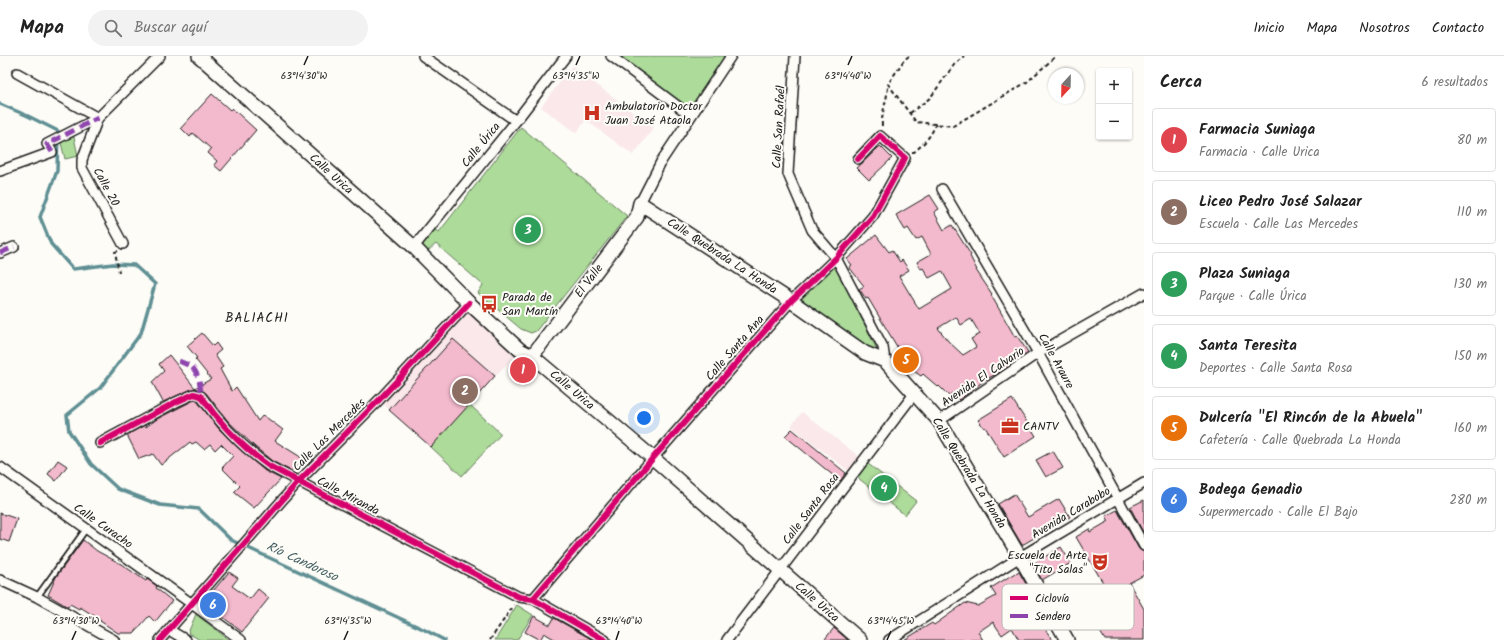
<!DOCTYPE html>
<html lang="es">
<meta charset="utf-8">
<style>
body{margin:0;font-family:Kalam,sans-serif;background:#f2f2f2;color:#222}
.controls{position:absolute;right:12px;top:12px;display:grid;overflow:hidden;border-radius:4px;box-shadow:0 1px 3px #0004}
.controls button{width:36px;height:36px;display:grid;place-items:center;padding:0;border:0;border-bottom:1px solid #e0e0e0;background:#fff;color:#222;font:20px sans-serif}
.compass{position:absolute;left:1048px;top:12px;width:36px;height:36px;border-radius:50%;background:#fff;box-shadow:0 1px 3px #0004;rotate:202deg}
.you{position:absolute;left:644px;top:362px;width:14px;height:14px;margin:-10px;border:3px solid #fff;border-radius:50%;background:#1a73e8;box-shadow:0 0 0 6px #1a73e833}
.badge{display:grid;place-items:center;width:26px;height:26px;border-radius:50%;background:#db2777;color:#fff;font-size:13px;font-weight:700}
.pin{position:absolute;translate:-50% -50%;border:2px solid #fff;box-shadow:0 1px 4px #0006}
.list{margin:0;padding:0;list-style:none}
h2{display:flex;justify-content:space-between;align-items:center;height:52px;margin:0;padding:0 16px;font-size:17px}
h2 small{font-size:13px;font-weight:400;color:#767676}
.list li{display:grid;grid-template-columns:26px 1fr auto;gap:12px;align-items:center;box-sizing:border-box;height:64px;margin:0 8px 8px;padding:0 8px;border:1px solid #e0e0e0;border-radius:4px}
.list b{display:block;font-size:15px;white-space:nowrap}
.list p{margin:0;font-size:13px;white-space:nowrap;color:#767676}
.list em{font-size:13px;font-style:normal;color:#767676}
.icon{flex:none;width:22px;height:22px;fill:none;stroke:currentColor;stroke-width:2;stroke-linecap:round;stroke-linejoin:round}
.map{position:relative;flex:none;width:1144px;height:584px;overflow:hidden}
header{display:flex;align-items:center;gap:24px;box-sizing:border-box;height:56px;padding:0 20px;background:#fff;border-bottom:1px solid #e0e0e0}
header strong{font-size:19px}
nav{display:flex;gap:22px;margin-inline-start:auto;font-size:14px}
.search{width:280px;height:36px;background:#f2f2f2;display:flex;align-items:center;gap:10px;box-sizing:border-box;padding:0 14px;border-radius:22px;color:#767676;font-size:15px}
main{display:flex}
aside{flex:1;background:#fff}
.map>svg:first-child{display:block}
.built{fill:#fae8ea}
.green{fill:#addb9a;stroke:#647c5b}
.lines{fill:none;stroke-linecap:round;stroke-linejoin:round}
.stream{stroke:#5f8f93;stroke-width:3.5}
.building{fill:#f3bacd;stroke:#1c1c1c;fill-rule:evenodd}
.lane-casing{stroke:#1c1c1c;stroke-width:8}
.street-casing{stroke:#1c1c1c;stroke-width:12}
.secondary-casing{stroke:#1c1c1c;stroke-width:16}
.path{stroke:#1c1c1c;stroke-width:2;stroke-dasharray:4 3;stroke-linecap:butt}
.lane{stroke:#fdfcf7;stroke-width:4.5}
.street{stroke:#fdfcf7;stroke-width:9}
.secondary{stroke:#fdfcf7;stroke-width:13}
.quiet{stroke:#8e44ad;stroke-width:5;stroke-dasharray:10 5;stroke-linecap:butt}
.cycleway-casing{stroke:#fdfcf7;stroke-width:8}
.cycleway{stroke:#d6006c;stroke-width:6}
.ticks{fill:none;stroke:#1c1c1c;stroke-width:1.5}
.labels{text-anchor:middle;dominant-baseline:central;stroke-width:4;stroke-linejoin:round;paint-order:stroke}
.poi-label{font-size:12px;fill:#1c1c1c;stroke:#fdfcf7;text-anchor:start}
.street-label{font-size:12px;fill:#1c1c1c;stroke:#fdfcf7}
.neighbourhood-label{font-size:13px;letter-spacing:1px;fill:#1c1c1c;stroke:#fdfcf7}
.water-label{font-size:13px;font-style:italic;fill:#435f62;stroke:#fdfcf7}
.key{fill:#fdfcf7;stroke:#bab9b5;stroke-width:1}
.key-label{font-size:11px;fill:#1c1c1c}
.ticks-label{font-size:10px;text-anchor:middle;fill:#1c1c1c;stroke:#fdfcf7;stroke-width:4;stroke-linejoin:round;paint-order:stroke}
</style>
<header>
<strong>Mapa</strong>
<div class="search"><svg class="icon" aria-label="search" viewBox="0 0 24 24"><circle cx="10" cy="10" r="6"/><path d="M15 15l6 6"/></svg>Buscar aquí</div>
<nav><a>Inicio</a><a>Mapa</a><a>Nosotros</a><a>Contacto</a></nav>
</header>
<main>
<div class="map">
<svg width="1144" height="584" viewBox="0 0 1144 584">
<rect width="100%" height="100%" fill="#fdfcf7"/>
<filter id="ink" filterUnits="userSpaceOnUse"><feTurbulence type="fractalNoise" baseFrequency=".025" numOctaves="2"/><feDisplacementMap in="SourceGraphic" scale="8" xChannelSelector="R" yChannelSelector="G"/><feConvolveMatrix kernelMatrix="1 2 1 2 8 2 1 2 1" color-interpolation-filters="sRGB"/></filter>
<g filter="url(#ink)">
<path class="built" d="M572 10 654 72 633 99 586 64 576 77 541 51Z
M469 247 520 294 469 348 501 378 462 420 379 344Z
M802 356 916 445 905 459 791 370Z"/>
<path class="green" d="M611 0H731L691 60Z
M521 71 627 160 536 275 531 277 521 273 478 237 483 229 436 188 428 195 419 188 432 172 439 176Z
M74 81 78 100 65 103 60 83Z
M835 208 880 300 797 243Z
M469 348 501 378 462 420 431 391Z
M863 404 916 445 905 459 853 418Z
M517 549 533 559 517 584H495Z
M196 558 229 584H200L188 577Z"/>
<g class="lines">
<path class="stream" d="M0 48 28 60 58 75 57 115 40 161 51 188 73 213 113 208 134 209 155 228 141 277 100 332 67 359 69 375 91 408 118 433 160 449 199 453 231 484 423 573 444 584"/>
</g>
<path class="building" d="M212 38 230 54 232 52 256 74 221 115 214 109 217 105 208 97 211 93 193 77 190 81 181 72Z
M880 90 892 102 869 124 857 112Z
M930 139 939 153 934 156 944 174 952 169 971 199 970 200 977 214H976L992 238 991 239 1015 281 1017 280 1028 296 1002 315 985 324 959 344 952 337 949 340 939 330 938 331 923 318 921 320 908 311 900 301 902 299 868 242 866 243 860 234 859 233 864 230 849 211 852 209 847 203 876 179 889 196 892 194 900 206 902 204 909 214 899 220 919 253 952 233 942 215 929 222 923 212 921 213 917 206 931 198 922 181 916 184 908 172 905 174 896 159ZM956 261 961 269 971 263 980 278 971 283 976 291 963 299 948 285 938 272Z
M202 277 213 290 216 287 221 294 215 299 223 311 220 313 232 335 236 331 258 365 263 359 283 374 275 385 299 400 303 404 291 415 272 405 254 390 228 365 206 337 195 332 211 323 195 303 197 302 187 290Z
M453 283 495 320 431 391 389 354Z
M169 299 184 318 195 332 163 346 152 326 164 315 159 308Z
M1012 343 1036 380 1004 401 985 371 984 372 978 364Z
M194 344 197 345 219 373 237 391 265 415 281 423 254 452 234 436 240 430 222 412 233 400 221 388 215 394 210 388 204 393 196 386 192 388 190 386 161 409 153 398 139 403 127 379 145 369 146 371 157 363Z
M792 373 846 417 840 425 785 380Z
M1053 395 1063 412 1046 421 1036 404Z
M58 404 67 410 56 425 48 418Z
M1014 438 1028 461 1059 443 1070 461 1022 489 998 448Z
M1144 444V478L1130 451Z
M1117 454 1139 493 1144 496V519L1129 527 1144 553V584H1105L1088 555 1112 542 1076 481 1089 473 1090 476 1109 465 1106 460Z
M0 457 17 463 9 486 0 483Z
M83 484 97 495 121 508 146 525 147 523 157 530 156 532 172 545 155 566 149 560 134 577H118L100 565 101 564 80 551 79 553 70 548 68 551 48 539 56 521Z
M1061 491 1071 507 1042 524 1033 508Z
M229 516 238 522 232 530 250 543 258 533 269 542 242 576 219 558 218 559 202 548Z
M1019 516 1029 533 1027 534 1041 554 1036 557 1052 584H1019L1012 572 1002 579 993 566 978 576 983 584H904L932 567 934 569 965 547 978 550 996 540 991 532 1015 517 1016 518Z
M534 560 550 569 554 562 593 584H556L544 577 540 584 525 576Z
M834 572 848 584H824Z"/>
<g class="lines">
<g class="lane-casing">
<path id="lane" d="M37 541 86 473"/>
</g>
<g class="street-casing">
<path id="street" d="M423 0 516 65
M611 0 691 60
M795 0 788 118 812 174 836 202 883 291 885 305
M17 17 98 62
M0 115 52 96 47 88 98 62
M942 133 1038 297 1144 490
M640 147 662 104 731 0
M123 188 82 112V104L98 62 160 0
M414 191 516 65 566 0
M0 197 14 191
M939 365 1038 297 1144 237
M100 387 176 346 194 338 201 340C220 368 242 391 269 410L519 541 533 543 605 584
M0 411 192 548 241 584
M0 524 37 541 114 584
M533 543 653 402 791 245 836 202 873 160 905 102 880 80 858 103
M169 574 186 584
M160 584 298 426 379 344 469 247
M727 584 914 338
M889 584 1020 501 1144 427"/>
</g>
<g class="secondary-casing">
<path id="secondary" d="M199 0 414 191 469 247 520 294 532 300 653 402 860 584
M532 300 637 161 640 147 791 245 865 297 885 305 939 365 1020 501 1067 584"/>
</g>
<path class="path" d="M909 0 904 4 888 28 916 66 953 70 1027 26 1056 0
M910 57 930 42 954 9 964 0
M882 70C881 56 888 43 888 28
M912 96H914C924 88 931 80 936 68
M118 195 115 196 119 216
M490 584 514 549"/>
<use href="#lane" class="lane"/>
<use href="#street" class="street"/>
<use href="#secondary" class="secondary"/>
<path class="quiet" d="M52 96 47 88 98 62
M0 197 14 191
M179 305C183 307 189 309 192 311 199 318 201 331 201 340"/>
<g class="cycleway-casing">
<path id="cycleway" d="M100 387 176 346 194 338 201 340C220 368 242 391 269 410L519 541 533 543 605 584
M533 543 653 402 791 245 836 202 873 160 905 102 880 80 858 103
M160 584 298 426 379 344 469 247"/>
</g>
<use href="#cycleway" class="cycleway"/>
</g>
</g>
<path class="ticks" d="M304 9 308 0M576 9 580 0M848 9 852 0M72 584 76 575M344 584 348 575M616 584 619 575M887 584 891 575"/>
<defs>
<g id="hospital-bare" transform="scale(1.38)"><path d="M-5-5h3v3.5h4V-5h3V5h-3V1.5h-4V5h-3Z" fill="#c8321e" stroke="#fdfcf7" stroke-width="2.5" paint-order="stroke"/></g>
<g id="bus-bare" transform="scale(1.38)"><path d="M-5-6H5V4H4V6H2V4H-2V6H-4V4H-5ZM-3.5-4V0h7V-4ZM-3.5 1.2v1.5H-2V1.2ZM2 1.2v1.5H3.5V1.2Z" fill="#c8321e" stroke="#fdfcf7" stroke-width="2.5" paint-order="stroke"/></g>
<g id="office-bare" transform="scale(1.38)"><path d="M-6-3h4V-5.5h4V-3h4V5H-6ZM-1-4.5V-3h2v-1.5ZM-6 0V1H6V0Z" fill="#c8321e" stroke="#fdfcf7" stroke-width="2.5" paint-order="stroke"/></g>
<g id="theatre-bare" transform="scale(1.38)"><path d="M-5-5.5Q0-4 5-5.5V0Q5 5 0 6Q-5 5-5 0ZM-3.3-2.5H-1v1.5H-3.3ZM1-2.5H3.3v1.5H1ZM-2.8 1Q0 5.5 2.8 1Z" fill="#c8321e" stroke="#fdfcf7" stroke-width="2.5" paint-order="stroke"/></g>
</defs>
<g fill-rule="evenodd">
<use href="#hospital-bare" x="592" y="57"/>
<use href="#bus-bare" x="489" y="248"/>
<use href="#office-bare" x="1010" y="370"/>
<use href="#theatre-bare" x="1100" y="506"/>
</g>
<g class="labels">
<g class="poi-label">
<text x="605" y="50">Ambulatorio Doctor<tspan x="605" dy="14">Juan José Ataola</tspan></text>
<text x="502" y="241">Parada de<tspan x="502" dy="14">San Martín</tspan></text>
<text x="1023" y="370">CANTV</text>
<text x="1087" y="499" text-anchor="end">Escuela de Arte<tspan x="1087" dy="14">"Tito Salas"</tspan></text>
</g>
<g class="street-label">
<text transform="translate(779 71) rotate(-87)">Calle San Rafaél</text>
<text transform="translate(481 89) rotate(-51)">Calle Úrica</text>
<text transform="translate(331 118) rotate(42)">Calle Urica</text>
<text transform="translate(106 131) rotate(62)">Calle 20</text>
<text transform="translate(722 200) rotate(33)">Calle Quebrada La Honda</text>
<text transform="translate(589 225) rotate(-53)">El Valle</text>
<text transform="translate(735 292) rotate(-49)">Calle Santa Ana</text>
<text transform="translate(1056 305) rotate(61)">Calle Araure</text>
<text transform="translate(983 321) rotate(-34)">Avenida El Calvario</text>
<text transform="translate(572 334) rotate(40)">Calle Urica</text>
<text transform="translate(329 379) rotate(-45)">Calle Las Mercedes</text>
<text transform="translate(969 417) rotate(58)">Calle Quebrada La Honda</text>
<text transform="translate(348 440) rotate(28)">Calle Miranda</text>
<text transform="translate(811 453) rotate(-53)">Calle Santa Rosa</text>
<text transform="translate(1071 457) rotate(-31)">Avenida Carabobo</text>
<text transform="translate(103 470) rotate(35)">Calle Curacho</text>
<text transform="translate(817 546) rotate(41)">Calle Urica</text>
</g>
<g class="neighbourhood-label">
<text x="257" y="262">BALIACHI</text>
</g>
<g class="water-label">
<text transform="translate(302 506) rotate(25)">Río Candoroso</text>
</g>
</g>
<rect x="1002" y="528" width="132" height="46" rx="6" class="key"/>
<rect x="1010" y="540" width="18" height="4" fill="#d6006c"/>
<rect x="1010" y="558" width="18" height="4" fill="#8e44ad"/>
<g class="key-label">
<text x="1035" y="546">Ciclovía</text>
<text x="1035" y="564">Sendero</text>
</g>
<g class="ticks-label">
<text x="576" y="23">63°14'35"W</text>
<text x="304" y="23">63°14'30"W</text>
<text x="848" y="23">63°14'40"W</text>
<text x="76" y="568">63°14'30"W</text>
<text x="348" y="568">63°14'35"W</text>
<text x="619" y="568">63°14'40"W</text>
<text x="891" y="568">63°14'45"W</text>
</g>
</svg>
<div class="controls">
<button>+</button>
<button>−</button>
</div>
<svg class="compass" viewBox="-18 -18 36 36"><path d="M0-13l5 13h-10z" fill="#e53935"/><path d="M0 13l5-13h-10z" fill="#767676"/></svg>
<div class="you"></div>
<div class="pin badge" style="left:523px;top:314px;background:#e0444e">1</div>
<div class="pin badge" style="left:465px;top:335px;background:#8d6e63">2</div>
<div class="pin badge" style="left:528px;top:174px;background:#2e9e5b">3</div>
<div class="pin badge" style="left:884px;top:432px;background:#2e9e5b">4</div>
<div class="pin badge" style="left:906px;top:304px;background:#e8710a">5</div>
<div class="pin badge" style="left:213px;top:549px;background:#3f7fe0">6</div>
</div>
<aside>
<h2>Cerca<small>6 resultados</small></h2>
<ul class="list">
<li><span class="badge" style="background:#e0444e">1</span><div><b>Farmacia Suniaga</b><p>Farmacia · Calle Urica</p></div><em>80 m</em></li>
<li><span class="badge" style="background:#8d6e63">2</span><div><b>Liceo Pedro José Salazar</b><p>Escuela · Calle Las Mercedes</p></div><em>110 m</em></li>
<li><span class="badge" style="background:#2e9e5b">3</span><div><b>Plaza Suniaga</b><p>Parque · Calle Úrica</p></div><em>130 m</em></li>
<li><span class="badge" style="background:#2e9e5b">4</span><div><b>Santa Teresita</b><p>Deportes · Calle Santa Rosa</p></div><em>150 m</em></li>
<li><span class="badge" style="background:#e8710a">5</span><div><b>Dulcería &quot;El Rincón de la Abuela&quot;</b><p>Cafetería · Calle Quebrada La Honda</p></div><em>160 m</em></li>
<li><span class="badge" style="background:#3f7fe0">6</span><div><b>Bodega Genadio</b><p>Supermercado · Calle El Bajo</p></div><em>280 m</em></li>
</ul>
</aside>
</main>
